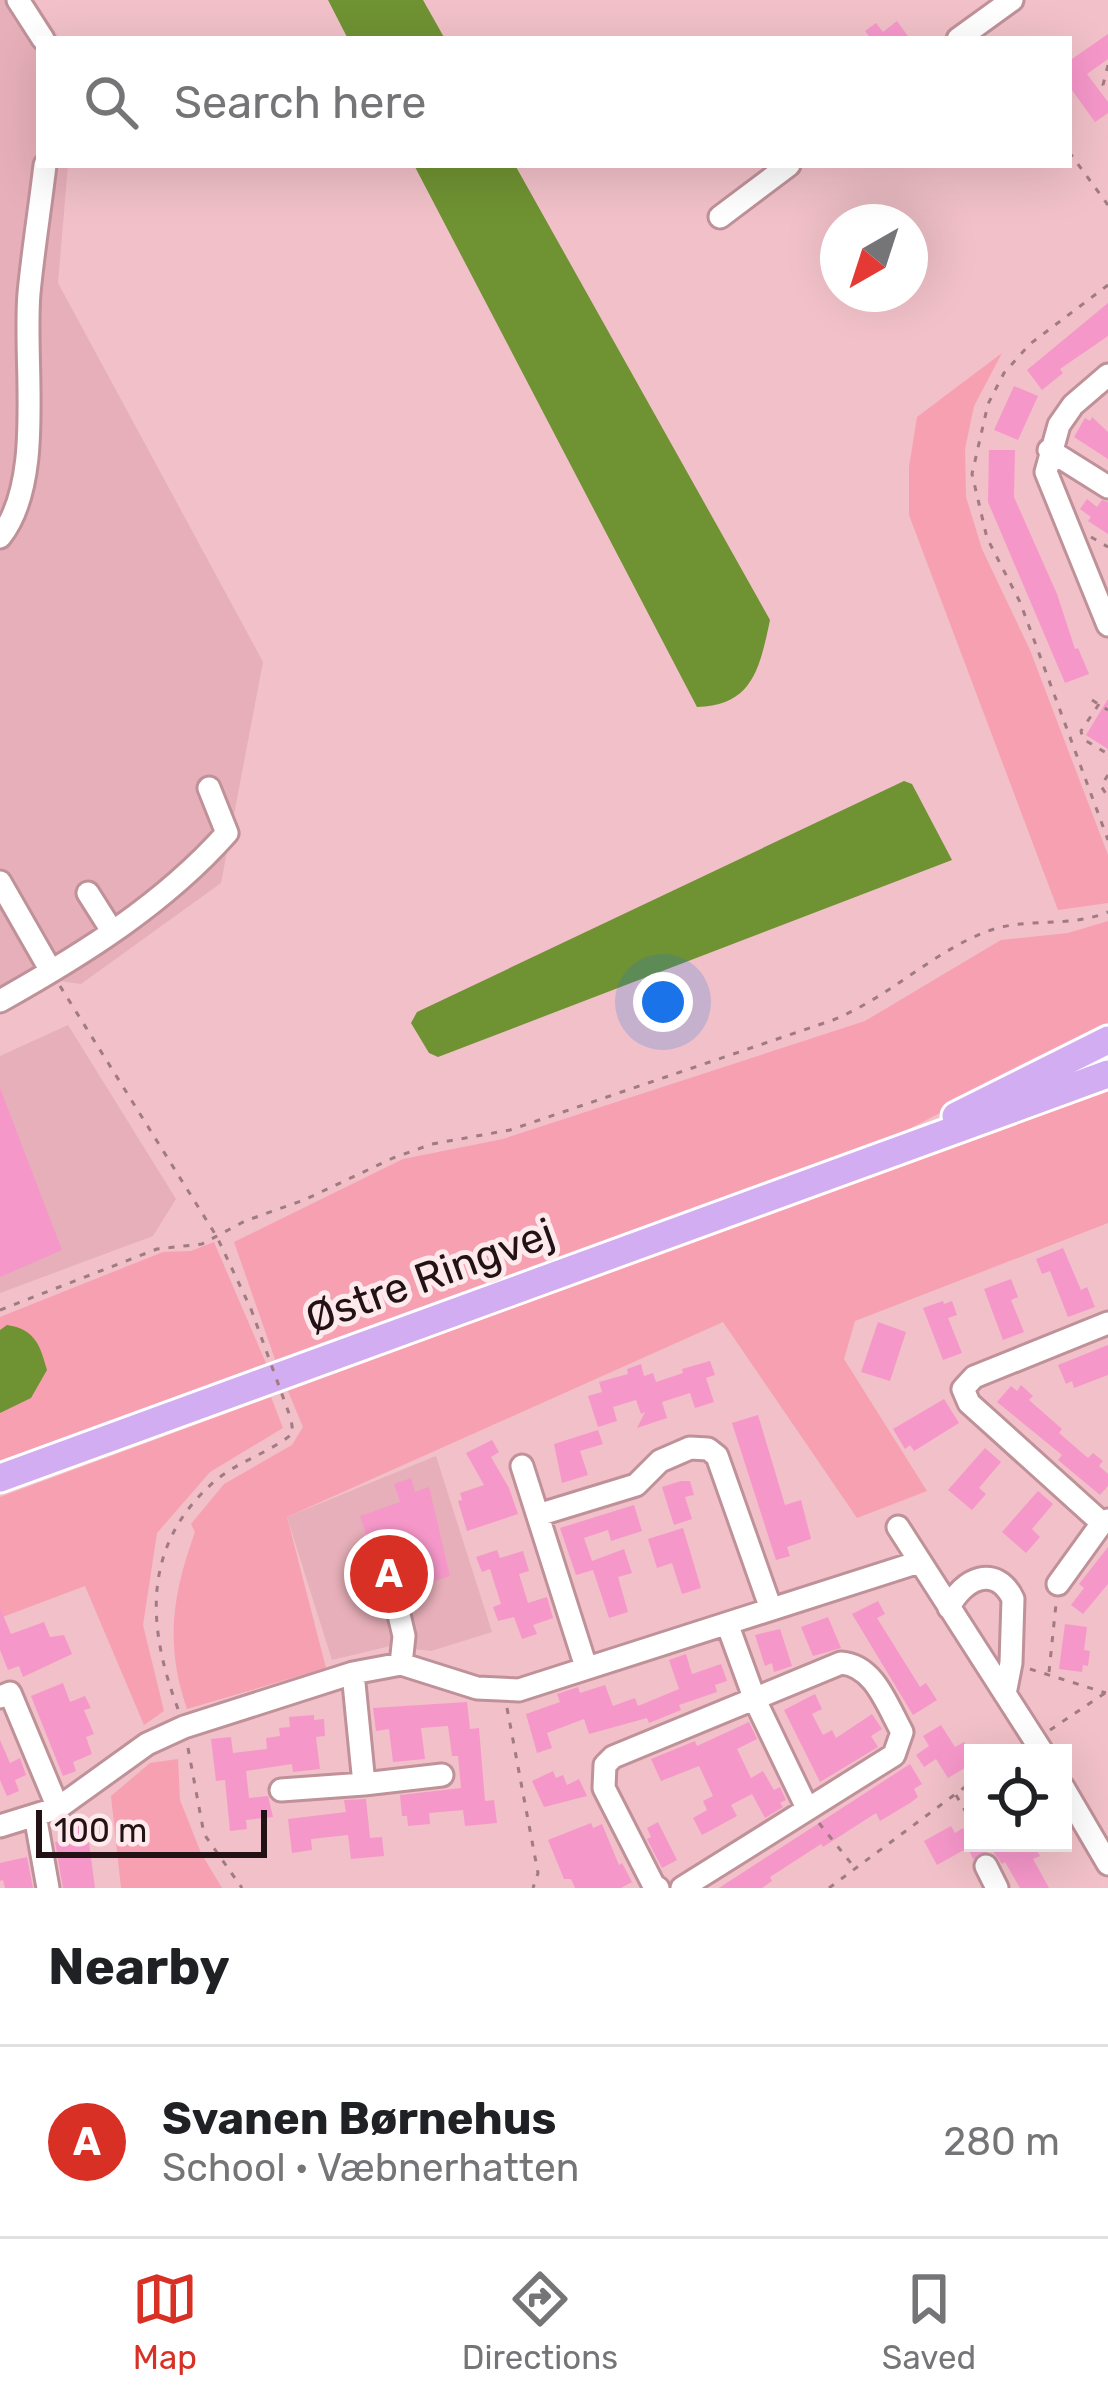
<!DOCTYPE html>
<meta charset="utf-8">
<style>
body{margin:0;font-family:Rubik,sans-serif;background:#f2f2f2;color:#202124}
.controls{position:absolute;right:36px;bottom:36px;display:grid;overflow:hidden;border-radius:0px;box-shadow:0 12px 48px #0002}
.controls button{width:108px;height:108px;display:grid;place-items:center;padding:0;border:0;border-bottom:3px solid #e0e0e0;background:#fff;color:#202124;font:60px sans-serif}
.compass{position:absolute;left:820px;top:204px;width:108px;height:108px;border-radius:50%;background:#fff;box-shadow:0 12px 48px #0002;rotate:219deg}
.scale{position:absolute;left:36px;bottom:30px;width:231px;box-sizing:border-box;padding-left:12px;border:6px solid #231215;border-top:0;font-size:33px;line-height:42px;white-space:nowrap;color:#231215;-webkit-text-stroke:9px #feeaed;paint-order:stroke}
.you{position:absolute;left:663px;top:1002px;width:42px;height:42px;margin:-30px;border:9px solid #fff;border-radius:50%;background:#1a73e8;box-shadow:0 0 0 18px #1a73e833}
.badge{display:grid;place-items:center;width:78px;height:78px;border-radius:50%;background:#d93025;color:#fff;font-size:39px;font-weight:700}
.pin{position:absolute;translate:-50% -50%;border:6px solid #fff;box-shadow:0 3px 12px #0006}
.list{margin:0;padding:0;list-style:none}
h2{display:flex;justify-content:space-between;align-items:center;height:156px;margin:0;padding:0 48px;font-size:51px}
h2 small{font-size:39px;font-weight:400;color:#757577}
.list li{display:grid;grid-template-columns:78px 1fr auto;gap:36px;align-items:center;box-sizing:border-box;height:192px;padding:0 48px;border-top:3px solid #e0e0e0}
.list b{display:block;font-size:45px;white-space:nowrap}
.list p{margin:0;font-size:39px;white-space:nowrap;color:#757577}
.list em{font-size:39px;font-style:normal;color:#757577}
.icon{flex:none;width:66px;height:66px;fill:none;stroke:currentColor;stroke-width:2;stroke-linecap:round;stroke-linejoin:round}
.map{position:relative;flex:none;width:1108px;height:1888px;overflow:hidden}
.search{position:absolute;background:#fff;box-shadow:0 12px 48px #0002;left:36px;right:36px;top:36px;height:132px;display:flex;align-items:center;gap:30px;box-sizing:border-box;padding:0 42px;border-radius:0px;color:#757577;font-size:45px}
.sheet{height:348px;background:#fff}
nav{display:flex;justify-content:space-around;align-items:center;box-sizing:border-box;height:168px;border-top:3px solid #e0e0e0;background:#fff;font-size:33px;color:#757577}
nav a{display:grid;justify-items:center;gap:6px}
nav .on{color:#d93025}
.map>svg:first-child{display:block}
.built{fill:#e7afb9}
.green{fill:#f7a0b1}
.water{fill:#6f9232}
.building{fill:#f697ca}
.lines{fill:none;stroke-linecap:round;stroke-linejoin:round}
.minor-casing{stroke:#bf9199;stroke-width:27}
.major-casing{stroke:#fff;stroke-width:33}
.path{stroke:#a07b81;stroke-width:3;stroke-dasharray:6 9;stroke-linecap:butt}
.minor{stroke:#fff;stroke-width:21}
.major{stroke:#d3adf2;stroke-width:27}
.path-bridge{stroke:#a07b81;stroke-width:3;stroke-dasharray:6 9;stroke-linecap:butt}
.labels{text-anchor:middle;dominant-baseline:central;stroke-width:10;stroke-linejoin:round;paint-order:stroke}
.street-label{font-size:42px;fill:#231215;stroke:#feeaed}
</style>
<div class="map">
<svg width="1108" height="1888" viewBox="0 0 1108 1888">
<rect width="100%" height="100%" fill="#f1c0c8"/>
<path class="built" d="M0 0H34L60 39H39V165H68L58 283 263 662 221 883 81 984 24 976 0 987Z
M68 1025 176 1199 153 1236 0 1293V1056Z
M436 1456 492 1632 431 1651 390 1646 332 1660 287 1517Z"/>
<path class="green" d="M1002 353 974 406 965 449 966 497 982 549 1030 650 1108 855V903L1058 910 909 515V467L917 417Z
M1108 921V1026L884 1142 277 1365 234 1242 403 1159 503 1139 865 1021 1001 940 1068 933Z
M1108 1088V1223L855 1321 844 1359 927 1491 857 1518 723 1322 287 1517 326 1668 187 1709C165 1644 172 1596 195 1532L191 1524 224 1484 292 1445 303 1427 288 1391Z
M214 1242 268 1368 0 1464V1317L163 1252 191 1251Z
M271 1397 283 1428 210 1472 157 1533 143 1625 164 1711 144 1725 85 1586 0 1618V1497Z
M178 1759 180 1800 201 1853 222 1888H121L111 1796 150 1763Z"/>
<path class="water" d="M328 0H423L445 39H348Z
M414 165H515L770 620C760 667 753 706 697 707Z
M904 781 912 784 952 860 438 1057 429 1053 411 1023 417 1012Z
M7 1325C35 1329 40 1345 47 1370L31 1398 0 1413V1330Z"/>
<path class="building" d="M897 21 910 39H871L865 31 876 23 883 32Z
M1108 34V59L1087 74 1108 102V113L1095 122 1069 86V61Z
M1108 303V336L1060 369 1063 373 1042 390 1027 370Z
M1014 386 1038 396 1018 440 994 430Z
M1092 417 1108 432V459L1074 437 1085 418 1090 421Z
M989 450H1015L1014 497 1057 594 1075 649 1078 648 1089 674 1065 683 988 502Z
M1087 499 1097 507 1102 500 1108 502V534L1088 521 1091 517 1080 509Z
M1108 699V749L1086 735Z
M0 1088 62 1250 0 1277Z
M1063 1248 1081 1290 1087 1287 1095 1307 1068 1317 1050 1271 1042 1274 1036 1259Z
M1011 1279 1018 1297 1011 1300 1024 1332 1003 1340 984 1289Z
M943 1301 944 1304 952 1301 957 1315 948 1318 962 1353 943 1360 923 1308Z
M878 1322 906 1332 890 1381 861 1372Z
M1108 1345V1375L1074 1388 1072 1381 1066 1384 1058 1365Z
M710 1361 715 1375 706 1378 714 1402 695 1408 690 1393 662 1402 667 1418 637 1428 645 1412 641 1414 636 1400 613 1407 617 1421 598 1427 588 1396 602 1392 599 1382 628 1374 627 1369 641 1364 644 1376 653 1373 656 1382 683 1373 682 1369Z
M1021 1385 1033 1396 1029 1400 1062 1429 1059 1433 1088 1458 1093 1453 1103 1461 1099 1466 1108 1474V1486L1100 1495 1058 1460 1062 1455 997 1402 1011 1386 1017 1391Z
M944 1399 959 1423 914 1451 910 1445 905 1449 893 1429Z
M758 1415 785 1505 801 1500 811 1539 787 1547 790 1556 776 1560 732 1423Z
M598 1430 603 1444 580 1451 588 1475 562 1483 554 1444Z
M492 1440 499 1452 491 1457 509 1488 518 1514 467 1531 458 1501 462 1500 460 1493 484 1485 466 1453Z
M985 1448 1001 1462 979 1488 986 1494 972 1510 948 1490Z
M411 1478 415 1492 429 1487 450 1576 426 1584 406 1531 396 1534 394 1529 367 1538 360 1516 400 1502 394 1484Z
M681 1481H690L694 1495 685 1497 692 1519 674 1525 662 1487Z
M1038 1491 1053 1504 1032 1529 1040 1537 1026 1553 1002 1532Z
M634 1505 642 1531 611 1541 608 1530 584 1538 592 1561 624 1549 632 1573 618 1577 628 1612 609 1618 593 1570 576 1575 560 1528Z
M683 1528 701 1588 682 1594 672 1563 657 1568 648 1539Z
M1108 1547V1584L1083 1614 1071 1605 1084 1588 1079 1584Z
M497 1550 500 1558 523 1551 529 1571 519 1574 528 1603 547 1597 553 1618 533 1625 537 1634 522 1639 514 1617 498 1621 493 1607 501 1604 490 1569 482 1572 476 1557Z
M878 1601 885 1614 877 1618 920 1687 926 1683 937 1700 913 1715 852 1614Z
M0 1608 11 1634 44 1622 50 1637 64 1635 72 1654 23 1677 19 1666 8 1670 0 1650Z
M828 1617 841 1648 813 1656 801 1627Z
M1065 1624 1087 1627 1084 1650 1090 1651 1088 1666 1083 1665 1082 1672 1059 1669Z
M780 1629 792 1666 774 1672 772 1663 765 1666 755 1635Z
M686 1654 692 1674 721 1664 727 1681 715 1685 717 1692 679 1705 681 1710 649 1723 647 1718 589 1734 584 1719 547 1733 552 1748 537 1753 526 1714 560 1702 557 1694 578 1687 580 1693 605 1685 613 1706 635 1698 638 1706 679 1689 669 1660Z
M63 1683 70 1702 85 1696 91 1708 84 1710 94 1734 86 1737 92 1754 73 1762 76 1771 63 1776 31 1696Z
M815 1694 822 1709 812 1714 823 1735 832 1730 836 1738 872 1714 882 1729 871 1736 878 1747 820 1782 784 1710Z
M467 1702 470 1729 479 1728 485 1801 494 1800 497 1823 465 1826 463 1810 429 1813 430 1824 408 1826 407 1816H402L400 1795 461 1788 458 1756H452L448 1726 421 1728 425 1759 393 1762 389 1729 376 1731 373 1708Z
M314 1715V1720L324 1719 325 1736 316 1737 320 1769 293 1772 292 1764 246 1771 249 1798 268 1796 273 1817 246 1820 247 1829 230 1831 225 1780 216 1781 211 1739 231 1737 233 1753 267 1749 266 1738 280 1736 279 1728 290 1727 289 1717Z
M749 1722 757 1739 737 1749 751 1778 763 1771 774 1790 780 1787 786 1800 780 1803 783 1807 765 1818 752 1794 731 1805 737 1816 702 1835 693 1818 707 1810 703 1801 713 1796 699 1766 661 1781 651 1759 695 1741 697 1746Z
M941 1725 955 1747 964 1742 973 1757V1763L948 1778 936 1759 924 1767 916 1755 929 1746 923 1736Z
M0 1740 10 1763 20 1758 26 1775 15 1780 19 1791 7 1796 0 1780Z
M910 1764 922 1784 914 1789 918 1797 910 1803 880 1821 876 1813 823 1847 821 1844 770 1877 772 1881 762 1888H719Z
M553 1771 556 1778 563 1775 567 1785 579 1779 587 1796 544 1807 532 1781Z
M366 1799 370 1838 382 1837 384 1856 351 1859 348 1835 311 1839 312 1850 292 1853 288 1819 346 1812 344 1800Z
M81 1822 89 1843 95 1888H63L55 1842 68 1840 66 1825Z
M658 1822 677 1860 662 1868 647 1839 651 1837 647 1828Z
M591 1823 593 1828 602 1824 619 1865 622 1863 632 1882 621 1888H575L571 1879H564L548 1840Z
M951 1826 955 1833 963 1828 971 1843H1032L1040 1856 1033 1859 1049 1888H1020L1005 1862 1002 1864 992 1850 973 1859 969 1850 962 1851 937 1865 924 1841Z
M27 1857 33 1888H5L3 1880 0 1881V1863Z"/>
<g class="lines">
<g class="minor-casing">
<path id="minor" d="M18 0 43 39
M958 39 1012 0
M720 217 789 165
M1108 375 1073 405 1059 425 1046 472 1108 625
M1049 450 1108 487
M0 537C45 481 23 364 29 293 33 251 40 208 45 165
M0 882 51 971
M88 893 112 931
M0 1001C82 955 164 904 227 833L209 788
M1108 1323 974 1377 963 1389 969 1403 1102 1523 1108 1520
M522 1466 586 1667
M538 1515 636 1485 660 1461 690 1448 708 1449 717 1456 771 1609
M898 1527 1043 1753
M389 1572 404 1636 401 1664
M1058 1584 1102 1523
M949 1608C962 1579 996 1563 1013 1599L1011 1663 1005 1694
M728 1626 755 1700 807 1808
M0 1697 10 1693 58 1808
M364 1784 442 1775
M1063 1787 1108 1864
M281 1790 364 1784 353 1673
M35 1815 48 1888
M0 1826 58 1808 147 1744 184 1727 353 1673 401 1664 477 1688 519 1690 919 1562
M986 1866 997 1888
M658 1888 654 1886 604 1788 605 1765 613 1757 841 1663C874 1665 887 1705 902 1732L894 1755 682 1888"/>
</g>
<g class="major-casing">
<path id="major" d="M956 1116 1108 1040
M0 1478 1108 1074"/>
</g>
<path class="path" d="M1108 65 1103 85 1108 91
M1069 152 1108 205
M1108 285 1030 344 1004 373 988 404 972 474 987 538 1020 602 1108 840
M1091 537 1108 547
M1092 700 1108 710
M1099 704 1081 731 1083 739 1108 754
M1108 775 1101 786 1108 797
M60 986 217 1237 251 1309
M0 1310 157 1249 202 1244 245 1221 304 1200 393 1158 432 1144 510 1130 833 1020C890 997 932 952 988 931 1026 917 1070 928 1108 912
M1030 1669 1106 1693
M1049 1672 1056 1604
M507 1708 538 1873 533 1888
M178 1709C147 1627 141 1545 215 1481 238 1461 270 1453 293 1433L291 1419
M1050 1730 1108 1691
M188 1748 204 1834 242 1888
M956 1795 973 1824
M819 1823 854 1867
M829 1888 973 1781"/>
<use href="#minor" class="minor"/>
<use href="#major" class="major"/>
<path class="path-bridge" d="M251 1309 291 1419"/>
</g>
<g class="labels">
<g class="street-label">
<text transform="translate(430 1276) rotate(-20)">Østre Ringvej</text>
</g>
</g>
</svg>
<div class="controls">
<button><svg class="icon" aria-label="locate" viewBox="0 0 24 24"><circle cx="12" cy="12" r="6"/><path d="M12 2v4M12 18v4M2 12h4M18 12h4"/></svg></button>
</div>
<svg class="compass" viewBox="-18 -18 36 36"><path d="M0-13l5 13h-10z" fill="#e53935"/><path d="M0 13l5-13h-10z" fill="#757577"/></svg>
<div class="scale">100 m</div>
<div class="you"></div>
<div class="pin badge" style="left:389px;top:1574px">A</div>
<div class="search"><svg class="icon" aria-label="search" viewBox="0 0 24 24"><circle cx="10" cy="10" r="6"/><path d="M15 15l6 6"/></svg>Search here</div>
</div>
<section class="sheet">
<h2>Nearby<small></small></h2>
<ul class="list">
<li><span class="badge">A</span><div><b>Svanen Børnehus</b><p>School · Væbnerhatten</p></div><em>280 m</em></li>
</ul>
</section>
<nav>
<a class="on"><svg class="icon" aria-label="map" viewBox="0 0 24 24"><path d="M3 6l6-2 6 2 6-2v14l-6 2-6-2-6 2zM9 4v14M15 6v14"/></svg>Map</a>
<a><svg class="icon" aria-label="directions" viewBox="0 0 24 24"><path d="M12 3l9 9-9 9-9-9zM9 14v-3h6M13 9l2 2-2 2"/></svg>Directions</a>
<a><svg class="icon" aria-label="saved" viewBox="0 0 24 24"><path d="M7 4h10v16l-5-4-5 4z"/></svg>Saved</a>
</nav>
